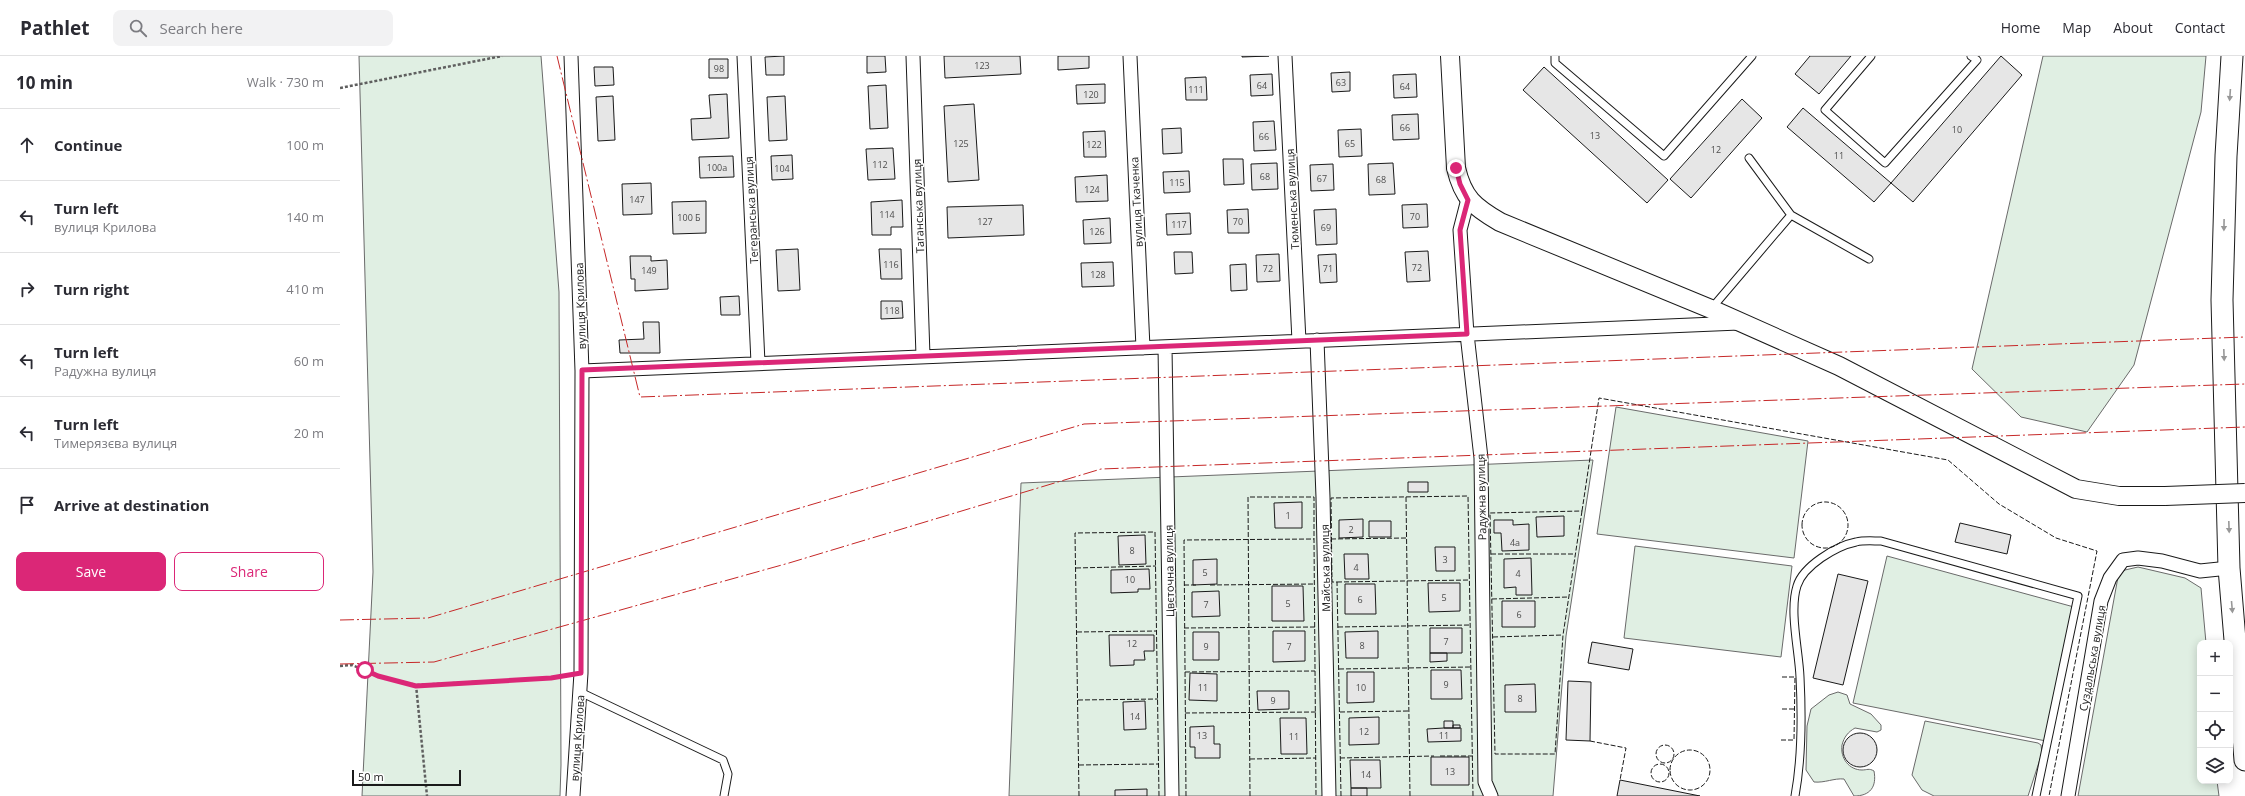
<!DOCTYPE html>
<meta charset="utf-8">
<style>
body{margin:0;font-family:"Open Sans",sans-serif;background:#f2f2f3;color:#2b2b33}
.controls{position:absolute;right:12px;bottom:12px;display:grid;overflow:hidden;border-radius:8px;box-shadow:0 2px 10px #0003}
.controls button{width:36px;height:36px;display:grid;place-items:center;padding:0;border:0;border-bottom:1px solid #e1e1e2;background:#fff;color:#2b2b33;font:20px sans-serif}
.scale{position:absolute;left:12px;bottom:10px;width:109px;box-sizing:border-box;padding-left:4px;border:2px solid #1a1a1a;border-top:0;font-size:11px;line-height:14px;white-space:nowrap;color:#1a1a1a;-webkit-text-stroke:3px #fff;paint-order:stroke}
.stop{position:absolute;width:12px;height:12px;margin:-9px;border:3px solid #db2777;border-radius:50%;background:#fff}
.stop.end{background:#db2777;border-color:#fff;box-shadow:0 1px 4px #0008}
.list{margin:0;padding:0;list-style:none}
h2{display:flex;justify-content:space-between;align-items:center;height:52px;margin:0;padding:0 16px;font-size:17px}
h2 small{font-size:13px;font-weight:400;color:#7c7c81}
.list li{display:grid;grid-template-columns:26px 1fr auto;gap:12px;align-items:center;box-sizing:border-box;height:72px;padding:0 16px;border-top:1px solid #e1e1e2}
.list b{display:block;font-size:15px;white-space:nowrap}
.list p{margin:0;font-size:13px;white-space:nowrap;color:#7c7c81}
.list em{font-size:13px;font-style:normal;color:#7c7c81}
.actions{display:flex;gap:8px;padding:12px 16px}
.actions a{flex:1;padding:9px 0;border:1px solid #db2777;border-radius:8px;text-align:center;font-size:14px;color:#db2777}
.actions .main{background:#db2777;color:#fff}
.icon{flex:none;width:22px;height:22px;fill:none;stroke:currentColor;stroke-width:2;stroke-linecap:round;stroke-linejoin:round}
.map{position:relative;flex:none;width:1905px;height:740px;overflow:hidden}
header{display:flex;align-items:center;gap:24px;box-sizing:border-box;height:56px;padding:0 20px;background:#fff;border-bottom:1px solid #e1e1e2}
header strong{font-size:19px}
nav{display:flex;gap:22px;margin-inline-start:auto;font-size:14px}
.search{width:280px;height:36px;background:#f2f2f3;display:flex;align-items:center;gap:10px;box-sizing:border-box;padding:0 14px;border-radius:8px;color:#7c7c81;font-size:15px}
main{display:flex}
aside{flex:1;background:#fff}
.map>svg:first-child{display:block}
.green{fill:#e0efe3;stroke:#6a6a6a}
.building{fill:#e6e6e6;stroke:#1a1a1a}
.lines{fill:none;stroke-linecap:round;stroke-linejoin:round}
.lane-casing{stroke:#1a1a1a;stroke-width:9}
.street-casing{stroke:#1a1a1a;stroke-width:15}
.secondary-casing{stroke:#1a1a1a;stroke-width:20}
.primary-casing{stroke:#1a1a1a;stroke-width:23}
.path{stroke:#5f5f5f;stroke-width:2.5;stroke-dasharray:3 2;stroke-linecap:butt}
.lane{stroke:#fff;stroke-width:7}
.street{stroke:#fff;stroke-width:13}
.secondary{stroke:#fff;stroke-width:18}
.primary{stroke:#fff;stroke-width:21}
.secondary-bridge-casing{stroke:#1a1a1a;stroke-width:20;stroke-linecap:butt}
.secondary-bridge{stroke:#fff;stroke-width:18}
.fence{stroke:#1a1a1a;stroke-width:1;stroke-dasharray:5 2;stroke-linecap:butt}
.power{stroke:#c62828;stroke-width:1;stroke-dasharray:14 3 2 3;stroke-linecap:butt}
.oneway{fill:#989898}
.route{stroke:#db2777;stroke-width:5}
.labels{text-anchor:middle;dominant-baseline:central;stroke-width:3;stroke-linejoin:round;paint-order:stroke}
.number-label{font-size:9px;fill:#4d4d4d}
.street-label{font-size:11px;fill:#1a1a1a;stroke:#fff}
</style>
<header>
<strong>Pathlet</strong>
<div class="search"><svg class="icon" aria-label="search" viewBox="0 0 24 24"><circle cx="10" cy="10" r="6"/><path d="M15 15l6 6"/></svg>Search here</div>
<nav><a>Home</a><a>Map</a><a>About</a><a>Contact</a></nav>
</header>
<main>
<aside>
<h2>10 min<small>Walk · 730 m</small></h2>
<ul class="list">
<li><svg class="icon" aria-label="ahead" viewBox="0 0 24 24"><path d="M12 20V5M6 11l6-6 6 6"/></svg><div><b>Continue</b></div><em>100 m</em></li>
<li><svg class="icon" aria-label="left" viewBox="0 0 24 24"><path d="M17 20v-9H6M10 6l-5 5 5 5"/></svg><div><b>Turn left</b><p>вулиця Крилова</p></div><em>140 m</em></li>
<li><svg class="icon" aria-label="right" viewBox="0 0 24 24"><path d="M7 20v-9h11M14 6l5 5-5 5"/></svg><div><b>Turn right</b></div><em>410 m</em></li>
<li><svg class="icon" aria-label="left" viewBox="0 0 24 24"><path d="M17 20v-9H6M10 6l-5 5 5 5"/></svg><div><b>Turn left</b><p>Радужна вулиця</p></div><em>60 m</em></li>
<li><svg class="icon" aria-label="left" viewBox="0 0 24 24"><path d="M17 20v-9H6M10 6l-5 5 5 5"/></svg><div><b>Turn left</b><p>Тимерязєва вулиця</p></div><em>20 m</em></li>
<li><svg class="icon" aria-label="arrive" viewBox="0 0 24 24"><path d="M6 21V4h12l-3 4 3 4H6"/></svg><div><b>Arrive at destination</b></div></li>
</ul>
<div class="actions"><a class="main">Save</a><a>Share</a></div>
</aside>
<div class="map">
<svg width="1905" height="740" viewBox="0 0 1905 740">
<rect width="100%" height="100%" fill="#fff"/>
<path class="green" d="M19 0H201L219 236 221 709 220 740H22L33 516Z
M1703 0H1866L1861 56 1794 309 1747 376 1681 361 1632 313Z
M1276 351 1468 385 1454 502 1257 478Z
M1253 404 1226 580 1213 740H669L681 427Z
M1295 490 1452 510 1441 601 1284 582Z
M1547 500 1734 551 1706 685 1513 647Z
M1798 511 1845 522 1861 532 1866 587H1860V725H1877L1879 740H1738L1778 521 1785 514Z
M1498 636 1507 639 1510 648 1531 658 1541 669V674L1537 676 1515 672C1508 676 1504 681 1502 689 1500 702 1509 714 1522 714 1527 714 1529 712 1534 715 1537 731 1530 740 1514 740L1504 723C1494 722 1485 727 1474 726L1466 714 1467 670 1471 653 1489 639Z
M1585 665 1698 687 1701 689 1702 697 1688 740H1594L1582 734 1572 719Z"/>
<path class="building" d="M444 0V19H426L425 1Z
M527 0H545L546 16 527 17Z
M604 0H680L681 18 605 22Z
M718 0H749V12L718 14Z
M902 0H929L902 1Z
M1470 0H1511L1479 38 1455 18Z
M1661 0 1682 19 1573 146 1551 127Z
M369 3H388V22H369Z
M254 11H273L274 29 255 30Z
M1204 11 1328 124 1307 147 1183 34Z
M1010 16V35L992 36 991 17Z
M932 18 933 39 911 40 910 19Z
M1076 18 1077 41 1054 42 1053 19Z
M866 21 867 44H846L845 22Z
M765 28V47L737 48 736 29Z
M546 29 548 72 530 73 528 30Z
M387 38 389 82 352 84 351 63 371 62 369 39Z
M273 40 275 84 258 85 256 41Z
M445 40 447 84 429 85 427 41Z
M1402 43 1422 62 1351 142 1330 123Z
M634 48 639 124 608 126 604 50Z
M1463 52 1551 127 1534 146 1447 71Z
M1078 58 1079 83 1053 84 1052 59Z
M934 65 936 94 914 95 913 66Z
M841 72 842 97 823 98 822 73Z
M1021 73 1022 100 999 101 998 74Z
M765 75 766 101H744L743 76Z
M553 92 555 123 528 124 526 93Z
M452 99 453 123 432 124 431 100Z
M393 100 394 121 360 122 359 101Z
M883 103H903L904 128 884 129Z
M937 107 938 133 912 134 911 108Z
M1053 107 1055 138 1029 139 1028 108Z
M993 108 994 134 971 135 970 109Z
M849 115 850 136 824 137 823 116Z
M767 119 768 145 736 146 735 121Z
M311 127 312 158 283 159 282 128Z
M562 144 563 171H551V179H532L531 146Z
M366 145V177L333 178 332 146Z
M1087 148 1088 171 1063 172 1062 149Z
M683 149 684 179 608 182 607 151Z
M908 153 909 177H888L887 154Z
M996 153 997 188 976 189 974 154Z
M850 157 851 178 827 179 826 158Z
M770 162 771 187 744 188 743 164Z
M458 193 460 234 438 235 436 194Z
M539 193H561L562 223H541Z
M1088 195 1090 225 1067 226 1065 196Z
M834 196H852L853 217 835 218Z
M939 198 940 225 917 226 916 199Z
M996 198 997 226 980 227 978 199Z
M290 200H311V205L327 204 328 233 295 235V223H291Z
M773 206 774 230 742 231 741 207Z
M906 208 907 234 891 235 890 209Z
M399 240 400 259H381L380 241Z
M541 245H562L563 262 541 263Z
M303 266H319L320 297H280L279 284 304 283Z
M1068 426H1088V436H1068Z
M962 446V472H935L934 447Z
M1224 460V480L1197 481 1196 461Z
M1023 463V481L999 482V464Z
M1154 464H1173V469L1189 468V494L1162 495 1161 477H1154Z
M1029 465H1051V481H1029Z
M1620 467 1671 479 1667 498 1615 486Z
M805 479 806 508 779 509 778 480Z
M1095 491H1115V515H1096Z
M1004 498H1028L1029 523H1005Z
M1191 502 1192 539H1176V531L1164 532V503Z
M877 503V528L853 529V504Z
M809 513 810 533H798V536L771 537V514Z
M1498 518 1528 525 1503 629 1473 622Z
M1088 527H1120V555L1089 556Z
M1005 528H1035L1036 558H1005Z
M932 530H963L964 565H932Z
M879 535 880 560 852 561V536Z
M1162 545H1195V571H1162Z
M1090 572H1122V597H1090Z
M933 575H965V605L933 606Z
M1038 575V602H1006L1005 576Z
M853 576H879V604H853Z
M769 579H814V595H804L805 604H794V609L770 610Z
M1252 586 1293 593 1289 614 1248 607Z
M1090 597H1107V605L1090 606Z
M1091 614H1121L1122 643H1091Z
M1007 616H1034V646L1007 647Z
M850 617 877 618V645L849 644Z
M1228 625 1251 626 1250 685 1226 684Z
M1195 628 1196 656H1165V629Z
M917 635H949V653L918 654Z
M805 645 806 673 784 674 783 646Z
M1039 661V688L1009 689V662Z
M940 662H966L967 698H941Z
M1104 665H1113V672H1104Z
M1113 669H1120V672H1113Z
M874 670V688H880V702H855V691H850V671Z
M1104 672H1121V685L1088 686 1087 673Z
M1503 694a17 17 0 1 1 34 0a17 17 0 1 1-34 0Z
M1091 701H1129V729H1091Z
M1010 704H1040L1041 732H1011Z
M1280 724 1360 740H1277Z
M1011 732H1027V740H1011Z
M807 733V740H775V734Z"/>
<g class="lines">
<g class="lane-casing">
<path id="lane" d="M1215 0V7L1324 100 1412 0
M1531 0 1485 54 1545 107 1637 4 1631 0
M1451 159 1529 203
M1371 253 1451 159 1409 102
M240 636 383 704 388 718 384 740
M1455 740C1462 702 1462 660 1460 621 1459 595 1449 555 1457 530 1463 510 1496 490 1516 486 1524 484 1533 485 1541 485L1738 540 1696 740"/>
</g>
<g class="street-casing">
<path id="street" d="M231 0 242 315 241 617 233 740
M404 0 418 307
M573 0 583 300
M790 0 803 292
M945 0 959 285
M1128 143 1120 174 1127 278 1141 402 1145 726 1151 740
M977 284 983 441 989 740
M825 291 832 740
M242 315 1399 267
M1728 740 1761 545 1770 522 1783 504 1798 502 1822 505 1860 515 1889 512"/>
</g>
<g class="secondary-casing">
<path id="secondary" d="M1110 0 1116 112C1123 142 1134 151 1160 166L1371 253 1499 310 1736 433 1779 440H1825"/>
</g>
<g class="primary-casing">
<path id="primary" d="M1892 0 1886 100 1882 244 1889 512 1905 704"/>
</g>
<path class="path" d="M0 32 162 0
M0 610 12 609 38 620 76 629 211 622 229 619
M76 629 87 740"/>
<use href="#lane" class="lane"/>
<use href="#street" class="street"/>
<use href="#secondary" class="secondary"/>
<use href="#primary" class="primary"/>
<g class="secondary-bridge-casing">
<path id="secondary-bridge" d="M1825 440 1905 437"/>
</g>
<use href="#secondary-bridge" class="secondary-bridge"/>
<path class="fence" d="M1066 441 1070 740
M1462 469a23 23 0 1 1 46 0a23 23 0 1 1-46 0Z
M1242 455 1259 342 1608 404 1659 448 1716 482 1757 495 1709 740
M1242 455 1223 579 1215 698H1155L1150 457Z
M991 483 1066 482
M1151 498H1235
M736 512 816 510
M997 526 1130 524
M844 529H856
M870 529 975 528
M1152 543 1229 541
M998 571 1131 569
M844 572 975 571
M737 576 817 575
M1153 581 1223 579
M999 613 1131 611
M845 616 975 615
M738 644 818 643
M1442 653H1454
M1000 656 1069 655
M845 657 976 656
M1441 684H1454L1455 621H1441
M1250 685 1286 692 1280 724
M1316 698a9 9 0 1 1 18 0a9 9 0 1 1-18 0Z
M1330 714a20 20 0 1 1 40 0a20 20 0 1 1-40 0Z
M1100 700H1133
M1000 702 1094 700
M910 703 976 702
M1311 717a9 9 0 1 1 18 0a9 9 0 1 1-18 0Z
M739 709 819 708
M739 740 735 477 815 476 819 740
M846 740 844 484 974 483 976 740
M910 740 908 441H974V483
M1001 740 997 526H992L991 442 1128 440 1133 740"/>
<path class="power" d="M217 0 300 341 1905 281
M0 564 88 562 744 368 1905 328
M0 608 94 606 449 507 761 413 1905 371"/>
</g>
<defs><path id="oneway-solid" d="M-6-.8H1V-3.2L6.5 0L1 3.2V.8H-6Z"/></defs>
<g class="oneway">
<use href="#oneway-solid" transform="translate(1890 39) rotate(94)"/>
<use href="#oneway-solid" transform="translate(1884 169) rotate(91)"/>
<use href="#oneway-solid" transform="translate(1884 299) rotate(88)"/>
<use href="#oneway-solid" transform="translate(1889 471) rotate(88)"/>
<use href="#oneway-solid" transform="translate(1892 551) rotate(85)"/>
</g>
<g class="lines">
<path class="route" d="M25 614 38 620 76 630 211 622 241 617 242 314 1127 278 1120 174 1128 144 1120 128 1116 112"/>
</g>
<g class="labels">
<g class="number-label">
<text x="642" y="9">123</text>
<text x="379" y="12">98</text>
<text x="1001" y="26">63</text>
<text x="922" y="29">64</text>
<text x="1065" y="30">64</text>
<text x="856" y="33">111</text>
<text x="751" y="38">120</text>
<text x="1065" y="71">66</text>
<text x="1617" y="73">10</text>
<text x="1255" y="79">13</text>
<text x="924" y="80">66</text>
<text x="621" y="87">125</text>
<text x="1010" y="87">65</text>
<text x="754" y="88">122</text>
<text x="1376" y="93">12</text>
<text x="1499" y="99">11</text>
<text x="540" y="108">112</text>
<text x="377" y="111">100а</text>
<text x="442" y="112">104</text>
<text x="925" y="120">68</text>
<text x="982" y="122">67</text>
<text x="1041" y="123">68</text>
<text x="837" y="126">115</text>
<text x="752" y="133">124</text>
<text x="297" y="143">147</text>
<text x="547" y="158">114</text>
<text x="1075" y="160">70</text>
<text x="349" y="161">100 Б</text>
<text x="645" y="165">127</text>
<text x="898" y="165">70</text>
<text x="839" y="168">117</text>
<text x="986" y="171">69</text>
<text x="757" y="175">126</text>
<text x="551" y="208">116</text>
<text x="1077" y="211">72</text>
<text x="928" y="212">72</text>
<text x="988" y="212">71</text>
<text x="309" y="214">149</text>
<text x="758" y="218">128</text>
<text x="552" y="254">118</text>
<text x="948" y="459">1</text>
<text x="1011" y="473">2</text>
<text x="1175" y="486">4а</text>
<text x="792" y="494">8</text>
<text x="1105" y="503">3</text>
<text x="1016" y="511">4</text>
<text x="865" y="516">5</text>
<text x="1178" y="517">4</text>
<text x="790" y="523">10</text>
<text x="1104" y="541">5</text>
<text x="1020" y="543">6</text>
<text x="948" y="547">5</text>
<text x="866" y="548">7</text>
<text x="1179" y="558">6</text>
<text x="1106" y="585">7</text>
<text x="792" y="587">12</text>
<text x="1022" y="589">8</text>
<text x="866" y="590">9</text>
<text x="949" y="590">7</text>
<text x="1106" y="628">9</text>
<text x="863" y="631">11</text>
<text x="1021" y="631">10</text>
<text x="1180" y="642">8</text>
<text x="933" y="644">9</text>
<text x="795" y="660">14</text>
<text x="1024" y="675">12</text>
<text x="862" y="679">13</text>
<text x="1104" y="679">11</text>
<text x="954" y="680">11</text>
<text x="1110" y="715">13</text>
<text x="1026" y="718">14</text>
</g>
<g class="street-label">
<text transform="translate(952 143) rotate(-93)">Тюменська вулиця</text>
<text transform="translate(796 146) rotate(-93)">вулиця Ткаченка</text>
<text transform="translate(578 150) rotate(-92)">Таганська вулиця</text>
<text transform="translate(411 154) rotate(-93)">Тегеранська вулиця</text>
<text transform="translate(240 250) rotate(-92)">вулиця Крилова</text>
<text transform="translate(1141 441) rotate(-91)">Радужна вулиця</text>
<text transform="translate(985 512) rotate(-91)">Майська вулиця</text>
<text transform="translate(829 515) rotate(-91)">Цвєточна вулиця</text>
<text transform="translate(1752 602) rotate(-80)">Суздальська вулиця</text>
<text transform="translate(237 682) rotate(-86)">вулиця Крилова</text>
</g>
</g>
</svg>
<div class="controls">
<button>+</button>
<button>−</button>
<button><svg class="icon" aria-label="locate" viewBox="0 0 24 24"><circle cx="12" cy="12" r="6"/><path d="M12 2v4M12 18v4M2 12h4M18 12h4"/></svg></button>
<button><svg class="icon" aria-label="layers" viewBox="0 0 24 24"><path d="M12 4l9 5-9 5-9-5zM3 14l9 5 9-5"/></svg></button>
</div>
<div class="scale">50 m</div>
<div class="stop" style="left:25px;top:614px"></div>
<div class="stop end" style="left:1116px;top:112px"></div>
</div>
</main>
